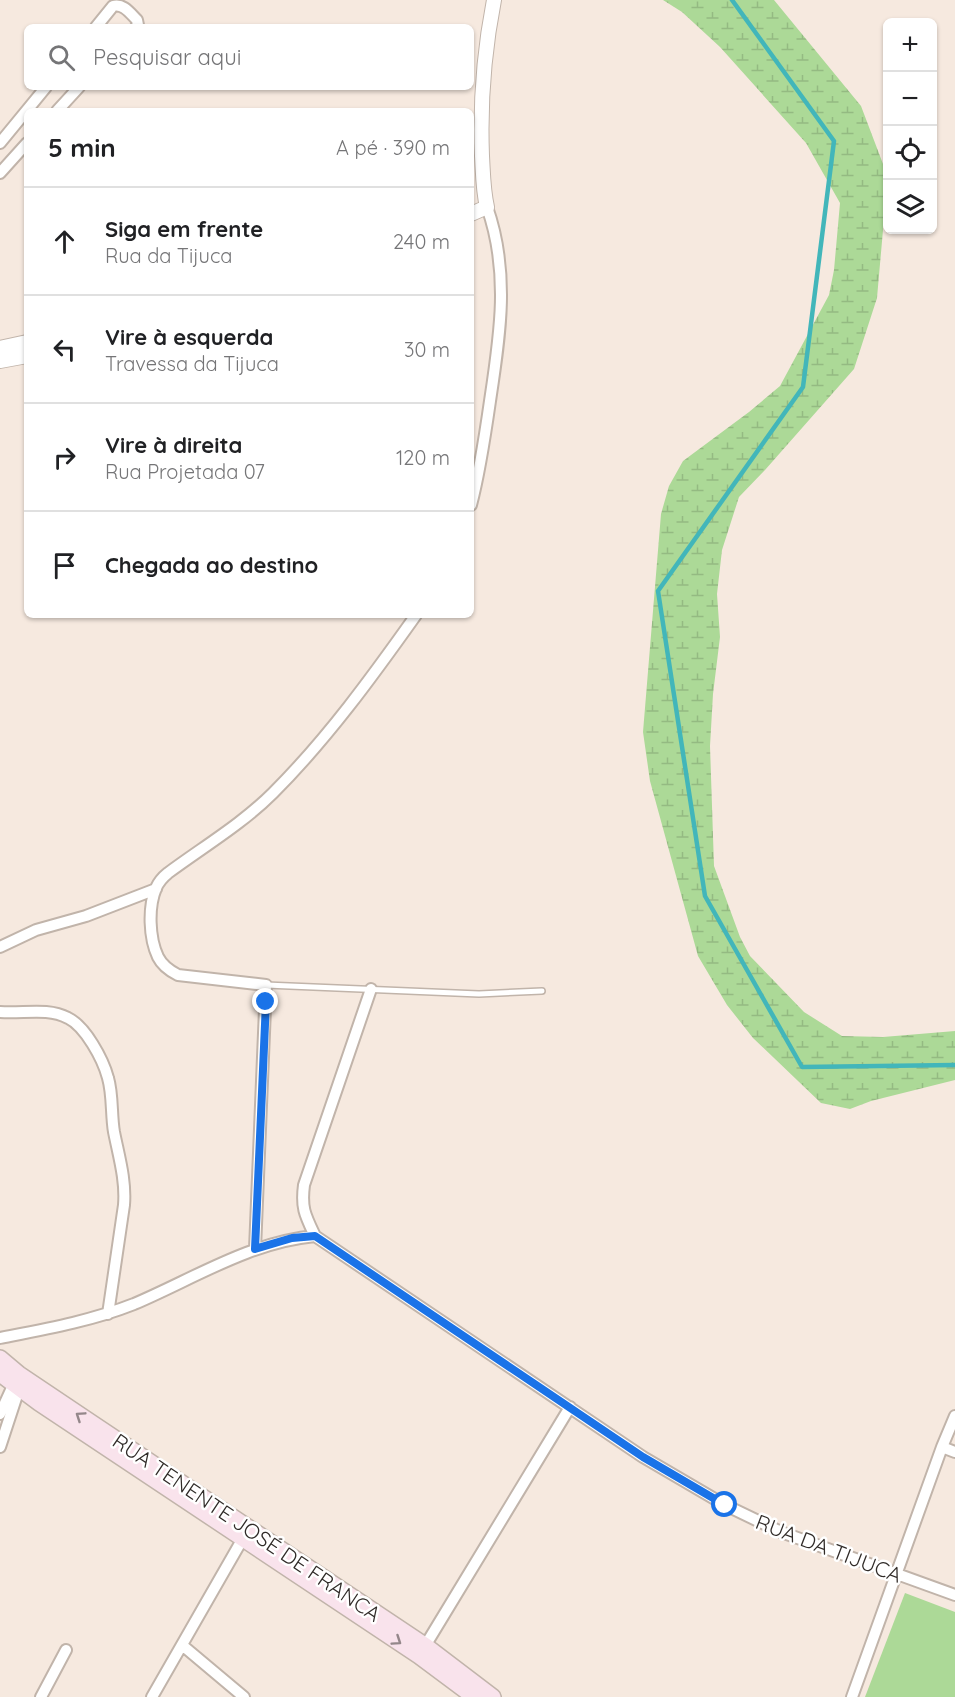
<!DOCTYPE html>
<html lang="pt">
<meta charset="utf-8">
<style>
body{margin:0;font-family:Quicksand,sans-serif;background:#f2f2f2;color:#202124}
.controls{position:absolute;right:18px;top:18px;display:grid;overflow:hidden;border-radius:9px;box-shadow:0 2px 4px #0004}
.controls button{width:54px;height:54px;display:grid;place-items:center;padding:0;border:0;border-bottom:2px solid #e0e0e0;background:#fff;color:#202124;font:30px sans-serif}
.stop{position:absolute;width:18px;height:18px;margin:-14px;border:4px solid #1a73e8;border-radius:50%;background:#fff}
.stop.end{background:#1a73e8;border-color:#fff;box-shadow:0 2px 6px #0008}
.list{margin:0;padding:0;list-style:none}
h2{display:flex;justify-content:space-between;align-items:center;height:78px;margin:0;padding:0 24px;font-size:26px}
h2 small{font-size:20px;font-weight:400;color:#757577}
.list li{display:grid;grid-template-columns:39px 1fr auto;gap:18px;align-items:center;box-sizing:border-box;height:108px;padding:0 24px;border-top:2px solid #e0e0e0}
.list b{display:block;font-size:22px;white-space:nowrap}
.list p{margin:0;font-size:20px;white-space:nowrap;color:#757577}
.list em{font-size:20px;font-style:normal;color:#757577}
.icon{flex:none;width:33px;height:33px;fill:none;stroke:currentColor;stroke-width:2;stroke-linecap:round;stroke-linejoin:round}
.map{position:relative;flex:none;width:955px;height:1697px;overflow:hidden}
.search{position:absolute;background:#fff;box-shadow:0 2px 4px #0004;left:24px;top:24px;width:450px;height:66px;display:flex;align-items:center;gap:15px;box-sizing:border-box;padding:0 21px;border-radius:9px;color:#757577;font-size:22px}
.panel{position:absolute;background:#fff;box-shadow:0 2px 4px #0004;left:24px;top:108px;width:450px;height:510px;border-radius:9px}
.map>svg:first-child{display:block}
.wetland{fill:url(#wetland-marsh)}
.park{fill:#acd997}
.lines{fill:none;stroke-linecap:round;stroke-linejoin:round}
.stream{stroke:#42b6ba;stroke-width:4.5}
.service-casing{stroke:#c1b4aa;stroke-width:8}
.minor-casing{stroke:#c1b4aa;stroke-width:14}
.tertiary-casing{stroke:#c1b4aa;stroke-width:16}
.secondary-casing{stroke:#c1b4aa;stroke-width:18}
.service{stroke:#fff;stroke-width:5}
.minor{stroke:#fff;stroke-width:10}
.tertiary{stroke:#fff;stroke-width:14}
.secondary{stroke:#f9e3ec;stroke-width:15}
.oneway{stroke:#94878a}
.route{stroke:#1a73e8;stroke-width:8}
.labels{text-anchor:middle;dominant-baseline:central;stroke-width:5;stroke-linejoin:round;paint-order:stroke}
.street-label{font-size:21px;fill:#302b28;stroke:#fff}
</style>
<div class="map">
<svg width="955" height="1697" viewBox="0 0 955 1697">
<defs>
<pattern id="wetland-marsh" width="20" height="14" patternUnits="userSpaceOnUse" patternTransform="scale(1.5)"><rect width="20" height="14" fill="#acd997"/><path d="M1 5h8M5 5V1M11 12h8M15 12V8" fill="none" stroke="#94ba82"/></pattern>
</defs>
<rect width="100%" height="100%" fill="#f6e9df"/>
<path class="wetland" d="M663 0H774L861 106 883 164V230L877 298 854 369 765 470 739 497 722 550 717 594 720 637 713 694 710 746 714 866 740 937 750 956 804 1012 842 1036 883 1037 955 1031V1080L871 1101 850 1109 821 1103 753 1038 727 1005 698 956 650 781 643 732 661 514 669 486 683 461 749 412 780 386 829 295 834 270 840 203 806 143 720 47 682 12Z"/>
<path class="park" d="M905 1593 955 1612V1697H865Z"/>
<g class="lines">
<path class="stream" d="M732 0 834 141 803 387 658 591 705 896 802 1067 955 1065"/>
<g class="service-casing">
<path id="service" d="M266 985 479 994 542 991"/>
</g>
<g class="minor-casing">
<path id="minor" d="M96 27 113 6C123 3 130 13 137 20L138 25 136 27
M57 111 79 87
M0 143 46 87
M0 173 27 143
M471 505C480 471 485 436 490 401 500 335 510 272 487 207
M0 947 36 930 86 916 156 889
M0 1012C23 1014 47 1007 68 1018 85 1026 103 1059 108 1078 113 1095 111 1115 114 1132 119 1157 126 1180 124 1205L108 1314
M315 1236 643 1457 725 1505 781 1532 955 1595
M315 1236C305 1215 301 1208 304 1185L371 989
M255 1249 266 985 178 975C170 971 162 965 158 957 149 938 148 907 156 888 159 881 163 877 168 873 203 847 242 824 273 793 327 739 372 677 416 615
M0 1338C46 1329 91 1321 134 1304 193 1279 250 1242 315 1236
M0 1414 16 1379
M0 1447 19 1389 23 1383
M942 1447 955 1452
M182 1645 244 1697
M422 1651 570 1407
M41 1697 66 1650
M152 1697 246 1533
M852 1697 942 1447 955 1416"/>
</g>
<g class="tertiary-casing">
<path id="tertiary" d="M471 214 487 207C483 190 483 173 482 156 480 104 484 51 494 0
M0 348 27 342
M0 361 27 356"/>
</g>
<g class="secondary-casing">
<path id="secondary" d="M0 1358 19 1374 92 1423 426 1646 493 1697
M0 1374 39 1403 419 1656 474 1697"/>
</g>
<use href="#service" class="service"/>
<use href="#minor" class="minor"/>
<use href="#tertiary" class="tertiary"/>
<use href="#secondary" class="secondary"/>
</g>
<defs><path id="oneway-chevron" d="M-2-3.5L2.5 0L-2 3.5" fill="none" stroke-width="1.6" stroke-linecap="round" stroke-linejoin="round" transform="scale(1.5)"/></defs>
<g class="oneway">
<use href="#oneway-chevron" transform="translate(80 1416) rotate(-146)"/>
<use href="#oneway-chevron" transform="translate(397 1641) rotate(34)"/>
</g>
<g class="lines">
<path class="route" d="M266 1002 255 1249 292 1238 315 1236 643 1457 725 1505"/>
</g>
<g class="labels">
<g class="street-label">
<text transform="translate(247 1527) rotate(34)">RUA TENENTE JOSÉ DE FRANCA</text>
<text transform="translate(829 1548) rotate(21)">RUA DA TIJUCA</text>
</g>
</g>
</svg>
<div class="controls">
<button>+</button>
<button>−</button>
<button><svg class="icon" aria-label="locate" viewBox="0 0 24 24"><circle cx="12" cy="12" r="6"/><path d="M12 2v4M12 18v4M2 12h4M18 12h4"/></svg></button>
<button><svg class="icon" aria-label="layers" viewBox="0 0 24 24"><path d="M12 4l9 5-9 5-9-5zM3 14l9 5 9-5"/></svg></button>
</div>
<div class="stop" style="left:725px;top:1505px"></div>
<div class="stop end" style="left:266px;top:1002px"></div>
<div class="search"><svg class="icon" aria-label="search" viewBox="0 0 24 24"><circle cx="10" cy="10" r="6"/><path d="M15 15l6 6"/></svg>Pesquisar aqui</div>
<section class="panel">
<h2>5 min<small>A pé · 390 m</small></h2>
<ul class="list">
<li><svg class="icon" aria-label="ahead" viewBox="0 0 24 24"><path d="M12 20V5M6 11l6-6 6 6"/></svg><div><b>Siga em frente</b><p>Rua da Tijuca</p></div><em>240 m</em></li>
<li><svg class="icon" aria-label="left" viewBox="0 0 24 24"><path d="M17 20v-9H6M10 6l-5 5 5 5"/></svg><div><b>Vire à esquerda</b><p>Travessa da Tijuca</p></div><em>30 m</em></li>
<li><svg class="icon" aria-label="right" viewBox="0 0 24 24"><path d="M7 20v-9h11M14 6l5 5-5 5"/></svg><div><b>Vire à direita</b><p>Rua Projetada 07</p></div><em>120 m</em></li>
<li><svg class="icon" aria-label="arrive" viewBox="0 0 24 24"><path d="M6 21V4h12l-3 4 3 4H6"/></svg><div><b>Chegada ao destino</b></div></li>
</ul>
</section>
</div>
